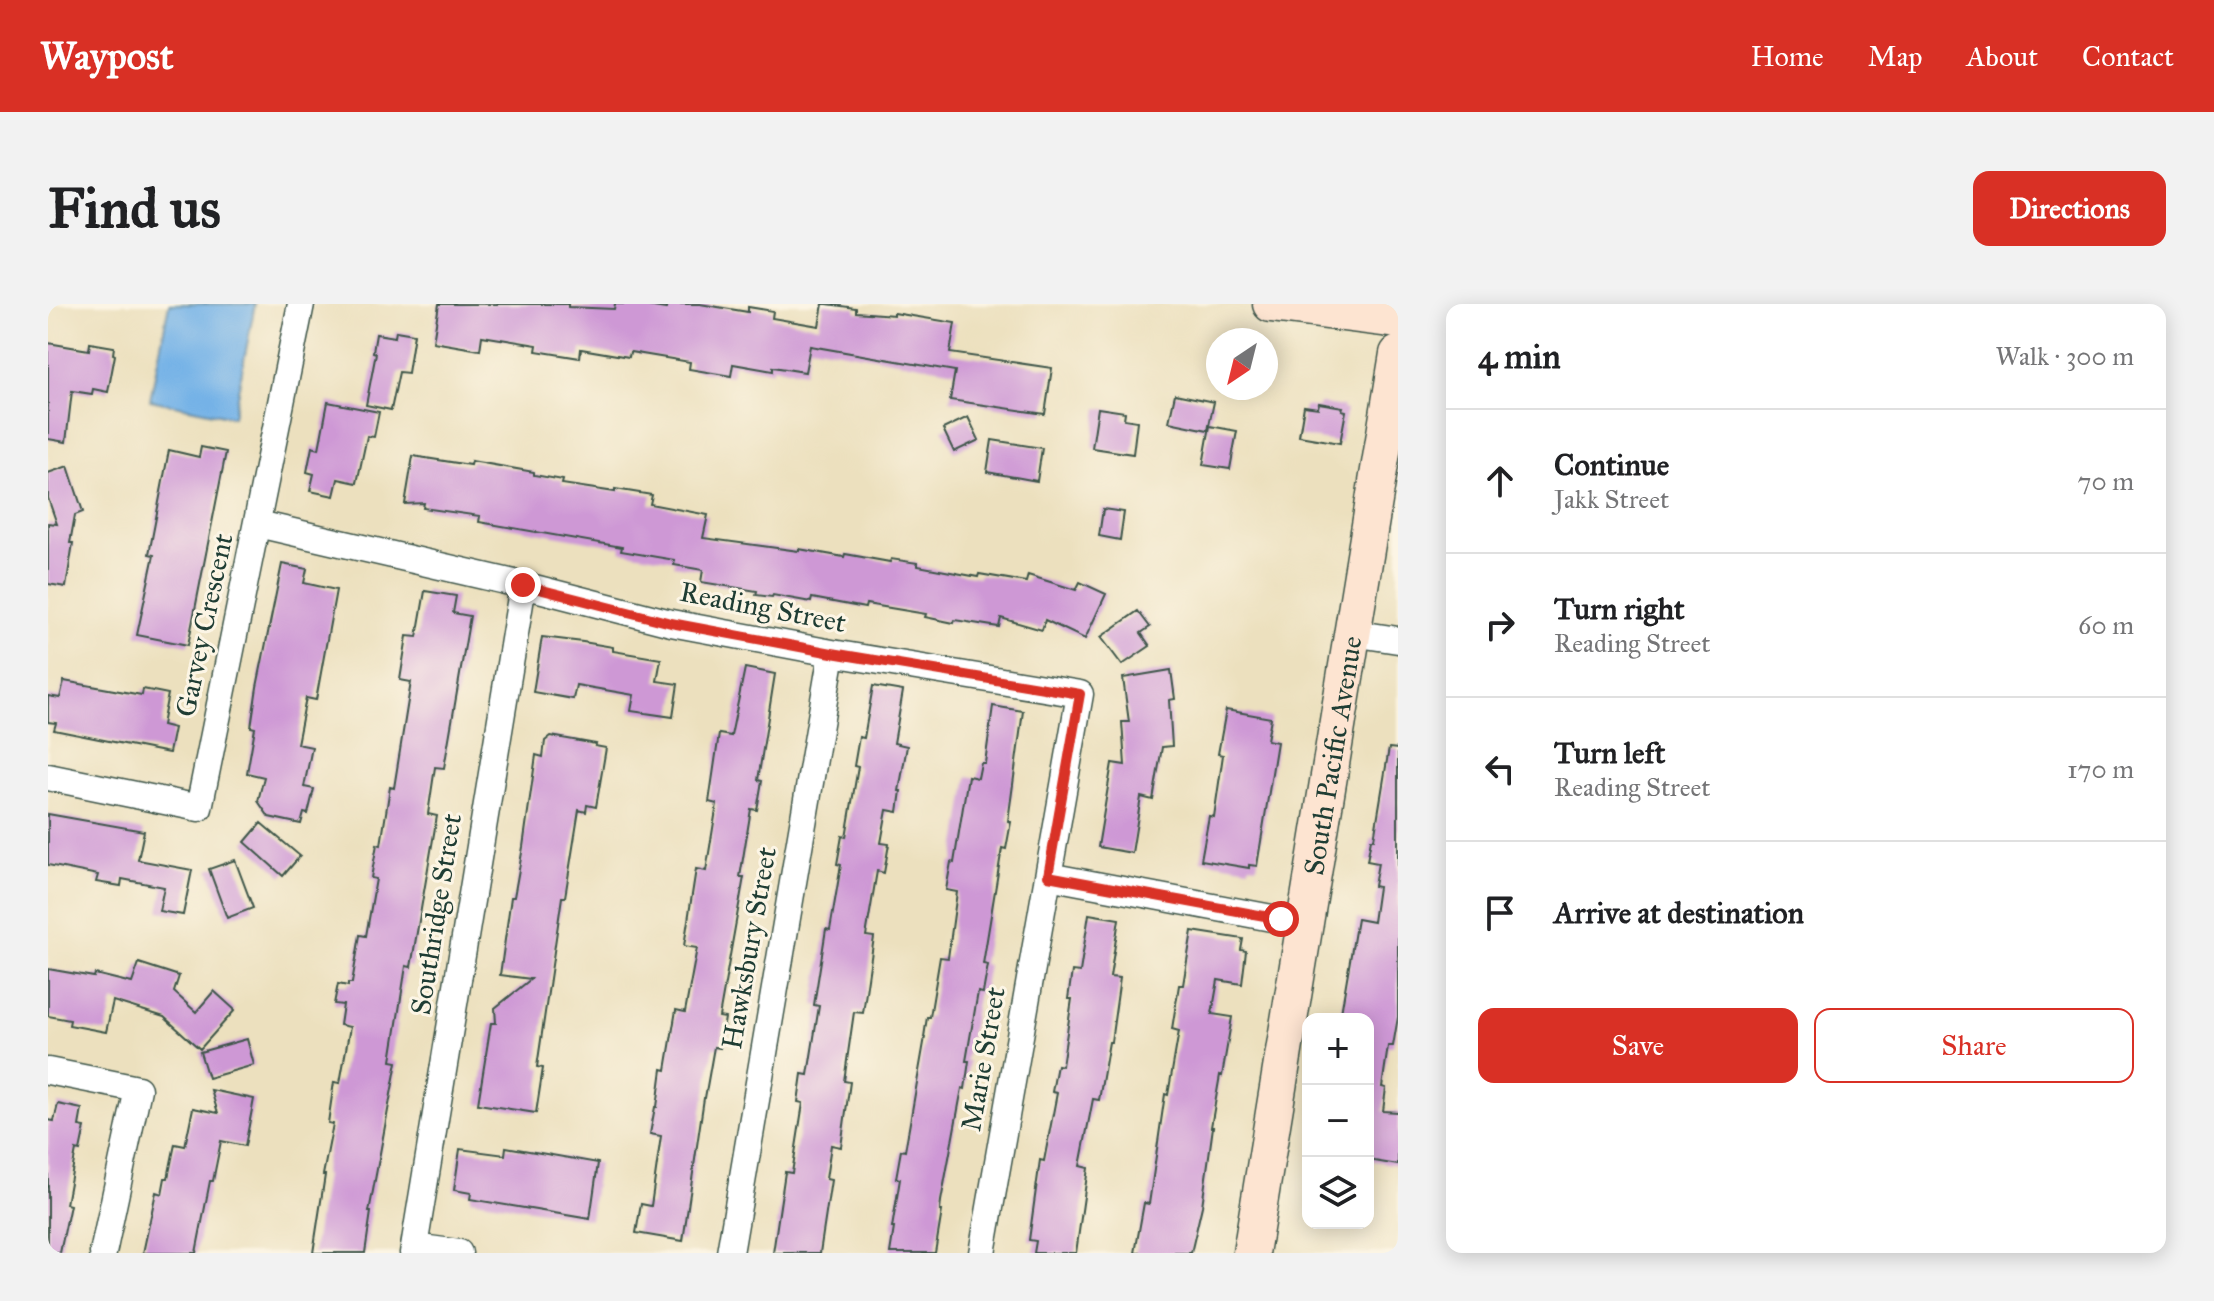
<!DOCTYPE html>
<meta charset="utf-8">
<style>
body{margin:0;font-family:"IM FELL Great Primer",serif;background:#f2f2f2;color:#202124}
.controls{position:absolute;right:24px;bottom:24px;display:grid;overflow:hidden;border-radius:16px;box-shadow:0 4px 20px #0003}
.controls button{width:72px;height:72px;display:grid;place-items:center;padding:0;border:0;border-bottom:2px solid #e0e0e0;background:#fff;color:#202124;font:40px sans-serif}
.compass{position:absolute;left:1158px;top:24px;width:72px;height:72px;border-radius:50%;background:#fff;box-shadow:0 4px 20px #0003;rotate:215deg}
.stop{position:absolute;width:24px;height:24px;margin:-18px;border:6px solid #d93025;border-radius:50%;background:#fff}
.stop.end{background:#d93025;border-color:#fff;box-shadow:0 2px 8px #0008}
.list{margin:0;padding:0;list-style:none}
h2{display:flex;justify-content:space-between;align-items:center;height:104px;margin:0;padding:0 32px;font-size:34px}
h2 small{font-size:26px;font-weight:400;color:#757577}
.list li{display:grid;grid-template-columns:52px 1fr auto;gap:24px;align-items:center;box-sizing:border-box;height:144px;padding:0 32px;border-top:2px solid #e0e0e0}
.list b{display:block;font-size:30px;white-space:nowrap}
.list p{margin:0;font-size:26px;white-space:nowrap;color:#757577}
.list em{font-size:26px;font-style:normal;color:#757577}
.actions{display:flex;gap:16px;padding:24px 32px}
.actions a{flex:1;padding:18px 0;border:2px solid #d93025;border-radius:16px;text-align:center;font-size:28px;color:#d93025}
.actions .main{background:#d93025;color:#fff}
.icon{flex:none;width:44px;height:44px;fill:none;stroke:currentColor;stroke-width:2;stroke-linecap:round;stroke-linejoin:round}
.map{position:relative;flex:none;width:1350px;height:949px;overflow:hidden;border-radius:16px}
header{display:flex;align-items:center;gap:48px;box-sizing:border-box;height:112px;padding:0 40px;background:#d93025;color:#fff}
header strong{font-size:38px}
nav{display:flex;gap:44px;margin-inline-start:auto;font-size:28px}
.intro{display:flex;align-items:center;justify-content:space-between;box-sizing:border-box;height:192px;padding:0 48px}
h1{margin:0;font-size:56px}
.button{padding:20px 36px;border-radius:16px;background:#d93025;color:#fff;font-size:28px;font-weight:700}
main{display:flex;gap:48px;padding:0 48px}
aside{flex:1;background:#fff;border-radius:16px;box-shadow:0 4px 20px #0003}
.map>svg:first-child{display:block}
.water{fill:#75b2e7;stroke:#4a788e;stroke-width:2}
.building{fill:#ce98d5}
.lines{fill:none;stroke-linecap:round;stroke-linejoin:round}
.street-casing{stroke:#3e5549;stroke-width:29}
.secondary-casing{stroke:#3e5549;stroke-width:39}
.street{stroke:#fff;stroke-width:26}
.secondary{stroke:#fde4d1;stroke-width:36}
.route{stroke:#d93025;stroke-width:10}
.labels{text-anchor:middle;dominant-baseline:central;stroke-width:6;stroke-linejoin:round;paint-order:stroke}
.street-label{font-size:28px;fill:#1f3d34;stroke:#fcf5e5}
</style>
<header>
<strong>Waypost</strong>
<nav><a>Home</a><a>Map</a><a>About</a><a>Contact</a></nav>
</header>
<div class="intro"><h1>Find us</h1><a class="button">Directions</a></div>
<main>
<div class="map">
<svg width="1350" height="949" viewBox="0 0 1350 949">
<rect width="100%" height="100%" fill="#fcf5e5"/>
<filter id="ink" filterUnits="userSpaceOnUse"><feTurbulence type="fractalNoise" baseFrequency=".0125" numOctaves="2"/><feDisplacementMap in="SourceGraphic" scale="16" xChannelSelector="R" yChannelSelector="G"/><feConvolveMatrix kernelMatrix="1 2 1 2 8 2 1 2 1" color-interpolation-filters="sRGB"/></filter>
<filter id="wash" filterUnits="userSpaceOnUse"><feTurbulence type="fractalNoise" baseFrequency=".006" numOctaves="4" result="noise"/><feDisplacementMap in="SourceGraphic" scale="32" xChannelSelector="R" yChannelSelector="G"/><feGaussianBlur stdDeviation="1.8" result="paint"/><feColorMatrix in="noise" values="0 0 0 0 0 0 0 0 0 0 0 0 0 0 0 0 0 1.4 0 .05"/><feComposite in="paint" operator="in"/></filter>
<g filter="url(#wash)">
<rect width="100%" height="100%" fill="#ece0be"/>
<path class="water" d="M121 0H207L185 113 102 96Z"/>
<g id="blocks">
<path class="building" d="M391 0H520V3L566 5 567 0H588L618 5 619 0H652L700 8V3L725 7 724 14 771 22 775 0H779L808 4V8L846 11V9L907 19 902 49 1004 64 997 110 902 96 907 67 762 42 757 68 725 63V67L685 60 683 72 641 65 642 58 582 48 581 53 533 45 532 54 488 47 489 41 434 32 432 46 385 38Z
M348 27 366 30 360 69 351 68 343 106 318 101 328 49 325 48 328 30 347 33Z
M0 39 41 46 42 39 66 43 65 50 67 51 60 88 45 85 44 90 24 87 18 138 0 135Z
M1127 90 1166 98 1160 126 1121 118Z
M280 98 331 108 326 133 319 132 309 179 290 175 286 192 262 187 266 170 259 168 264 143 271 145Z
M1271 99 1295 103 1294 106 1298 107 1292 139 1251 132 1256 102 1270 104Z
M1050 104 1077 108 1076 115 1089 117 1085 150 1044 144Z
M920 113 931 136 906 148 895 125Z
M1162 122 1189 127 1182 165 1155 161Z
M944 136 994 144 989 177 939 168Z
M153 143 178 148 140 341 89 331 106 251 101 250 121 146 151 153Z
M365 152 422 161 423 157 486 168V171L515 176 514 180 567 188V185L604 191 602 200 660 211 655 234 751 247V245L796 253 797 250 842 258 843 255 870 259V262L930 273 931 270 978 278 980 271 1028 286 1032 278 1058 290 1037 335 997 316 994 326 953 314 951 323 907 316 906 319 877 313 878 310 818 300 817 304 764 294 763 298 725 291 724 293 708 291 709 287 653 278 655 266 626 261 627 256 573 247 574 243 431 218 432 212 375 204 376 199 357 200Z
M20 162 35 208 27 211 22 239H25L18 283 0 280V219L9 220 0 194V169Z
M1055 205 1076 208 1072 236 1051 232Z
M234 260 259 265 256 279 288 286 268 396 258 394 249 440 264 443 256 483 266 485 260 510 256 509 253 520 221 513 210 497 216 473 199 469 207 424 203 423 209 383Z
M377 287 408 292 405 309 422 312 396 464 387 463 380 510 389 512 363 663 358 662 343 757 349 758 321 908H323L317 949H265L277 871H275L285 820 280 819 286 778 292 779 302 723 292 721 295 701 286 700 290 680 300 682V679H304L312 631 318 632 328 575 323 574 329 540 333 541 342 483 346 484 363 378 352 376 359 332 369 333Z
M1090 307 1102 323 1093 329 1102 342 1074 361 1053 333Z
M494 333 535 338 565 343V347L613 355 609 377 630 380 625 413 583 407 586 391 528 381 525 395 485 388Z
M697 364 727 370 710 476 714 477 709 506 703 505 692 573H696L671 713 677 714 672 744 666 743 657 794H656L635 937 588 929 593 900 603 902 613 832 602 830 607 803H609L614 765 618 766 628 706 637 708 649 644 636 642 648 565 658 567 669 500 661 498 671 430 683 432Z
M1123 366 1127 395 1121 396 1124 442 1114 443 1105 496 1093 493 1084 549 1050 543 1064 459 1077 461 1074 418H1081L1075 374Z
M16 377 94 391 95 385 120 390 114 421 126 424 121 449 6 426 8 419 0 418V392L12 394Z
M825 382 855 387 846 439 859 442 851 487H853L850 508 839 506 833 539 841 540 836 569 829 567 818 632 826 633 815 709 806 708 796 777 802 778 793 843 783 841 778 875 783 876 772 949H725L737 868 744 869 755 799 750 798 754 770 760 771 771 702 766 701 778 625 782 626 793 561 789 560 794 532 798 533 810 463 806 462 811 433 816 434Z
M945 402 975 407 960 517 963 518 958 545 954 544 935 660 940 661 938 672 935 689 930 688 918 757H921L917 785 914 784 893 897 892 907H894L887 949H842L846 924H844L852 875 848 874 853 846 857 847 877 733H876L879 713H882L892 653 900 654 909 588 898 586 903 558 906 559 920 472 930 474 933 459H937Z
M1178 406 1223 414 1219 436 1229 438 1209 562 1201 561V564L1153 556 1161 512 1166 513 1175 451 1170 450Z
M503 432 548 440 547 442 558 444 548 503 539 501 538 508 531 506 517 593H514L489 763 495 764 488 809 430 800 443 719H448L447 704 483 675 452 671 463 593H466L475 543 488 451 495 453 497 437Z
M1341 444 1350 445V713L1345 742H1340L1334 783 1338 784 1335 807 1350 808V861L1320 856V715H1292L1309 615 1325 618 1330 583 1326 582 1330 559 1319 557 1323 535H1326Z
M0 510 96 527 90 556 144 566 135 611 111 607 116 583 74 575 73 582 48 578 50 571 0 561Z
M213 519 252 552 235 572 197 538Z
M187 556 205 604 179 614 161 565Z
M1041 610 1071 615 1062 673 1072 674 1063 738H1061L1051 796 1045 795 1032 862 1040 864 1028 949H986L988 937 981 936 992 856 996 857 1009 789 1004 788 1009 761 1014 762 1024 695H1020L1024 667 1032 668Z
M1144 627 1195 635 1193 646 1198 647 1194 680 1170 676 1164 710 1184 713 1174 772 1172 771 1163 823H1165L1154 902 1143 949H1087L1096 899 1101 900 1117 790 1120 791 1131 727 1124 725 1131 681H1135Z
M91 659 131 672 126 688 148 708 166 687 187 706 152 745 116 713 65 697 58 728 21 721 22 716 0 712V665L46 673 47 670 84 679Z
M199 735 206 761 160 774 152 748Z
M163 786 206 795 197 842 173 837 165 877H162L148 949H95L108 888 114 890 117 874H120L127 840 137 842 145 804 170 809Z
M10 800 34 805 31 822 37 823 32 847 28 846 18 900 22 901 12 949H0V816L6 817Z
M458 843 550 859 542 915 422 895 423 889 406 886 412 845 457 851Z"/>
</g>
</g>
<g filter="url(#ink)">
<use href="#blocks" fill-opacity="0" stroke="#3e5549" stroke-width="2"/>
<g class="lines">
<g class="street-casing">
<path id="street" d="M210 220 475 281 623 319 784 349 1032 390 934 949
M1304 329 1350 336
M0 473 151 504 253 0
M1000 572 1256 620
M0 767 90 785 55 949
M366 943 411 949
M365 949 475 281
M682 949 784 349"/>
</g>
<g class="secondary-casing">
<g id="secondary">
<path d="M1223 0 1350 16"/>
<path id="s1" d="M1203 949 1350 50"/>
</g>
</g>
<use href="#street" class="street"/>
<use href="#secondary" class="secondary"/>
</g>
</g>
<g class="lines" filter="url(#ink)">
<path class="route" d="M475 281 623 319 784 349 1032 390 1000 572 1233 615"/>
</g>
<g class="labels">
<g class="street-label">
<text transform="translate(715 303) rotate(11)">Reading Street</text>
<text transform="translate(156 321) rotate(-78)">Garvey Crescent</text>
<text stroke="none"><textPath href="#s1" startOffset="504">South Pacific Avenue</textPath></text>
<text transform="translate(388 610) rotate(-81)">Southridge Street</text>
<text transform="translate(701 644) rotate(-80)">Hawksbury Street</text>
<text transform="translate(935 755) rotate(-80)">Marie Street</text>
</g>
</g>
</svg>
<div class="controls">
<button>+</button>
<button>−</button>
<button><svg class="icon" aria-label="layers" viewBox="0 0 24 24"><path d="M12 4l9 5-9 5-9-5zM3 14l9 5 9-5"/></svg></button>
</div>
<svg class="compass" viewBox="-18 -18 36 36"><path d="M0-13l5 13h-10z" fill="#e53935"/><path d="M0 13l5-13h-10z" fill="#757577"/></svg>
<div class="stop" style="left:1233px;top:615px"></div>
<div class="stop end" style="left:475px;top:281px"></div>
</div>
<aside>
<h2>4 min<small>Walk · 300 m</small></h2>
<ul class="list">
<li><svg class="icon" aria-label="ahead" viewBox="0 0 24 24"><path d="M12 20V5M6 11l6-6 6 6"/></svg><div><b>Continue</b><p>Jakk Street</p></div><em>70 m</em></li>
<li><svg class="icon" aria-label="right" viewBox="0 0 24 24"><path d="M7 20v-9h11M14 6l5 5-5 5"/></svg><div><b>Turn right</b><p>Reading Street</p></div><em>60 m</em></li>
<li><svg class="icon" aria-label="left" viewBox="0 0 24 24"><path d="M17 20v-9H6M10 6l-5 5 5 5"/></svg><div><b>Turn left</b><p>Reading Street</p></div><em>170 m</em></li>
<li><svg class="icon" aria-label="arrive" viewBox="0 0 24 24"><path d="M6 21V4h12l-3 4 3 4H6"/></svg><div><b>Arrive at destination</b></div></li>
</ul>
<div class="actions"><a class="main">Save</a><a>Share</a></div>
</aside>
</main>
